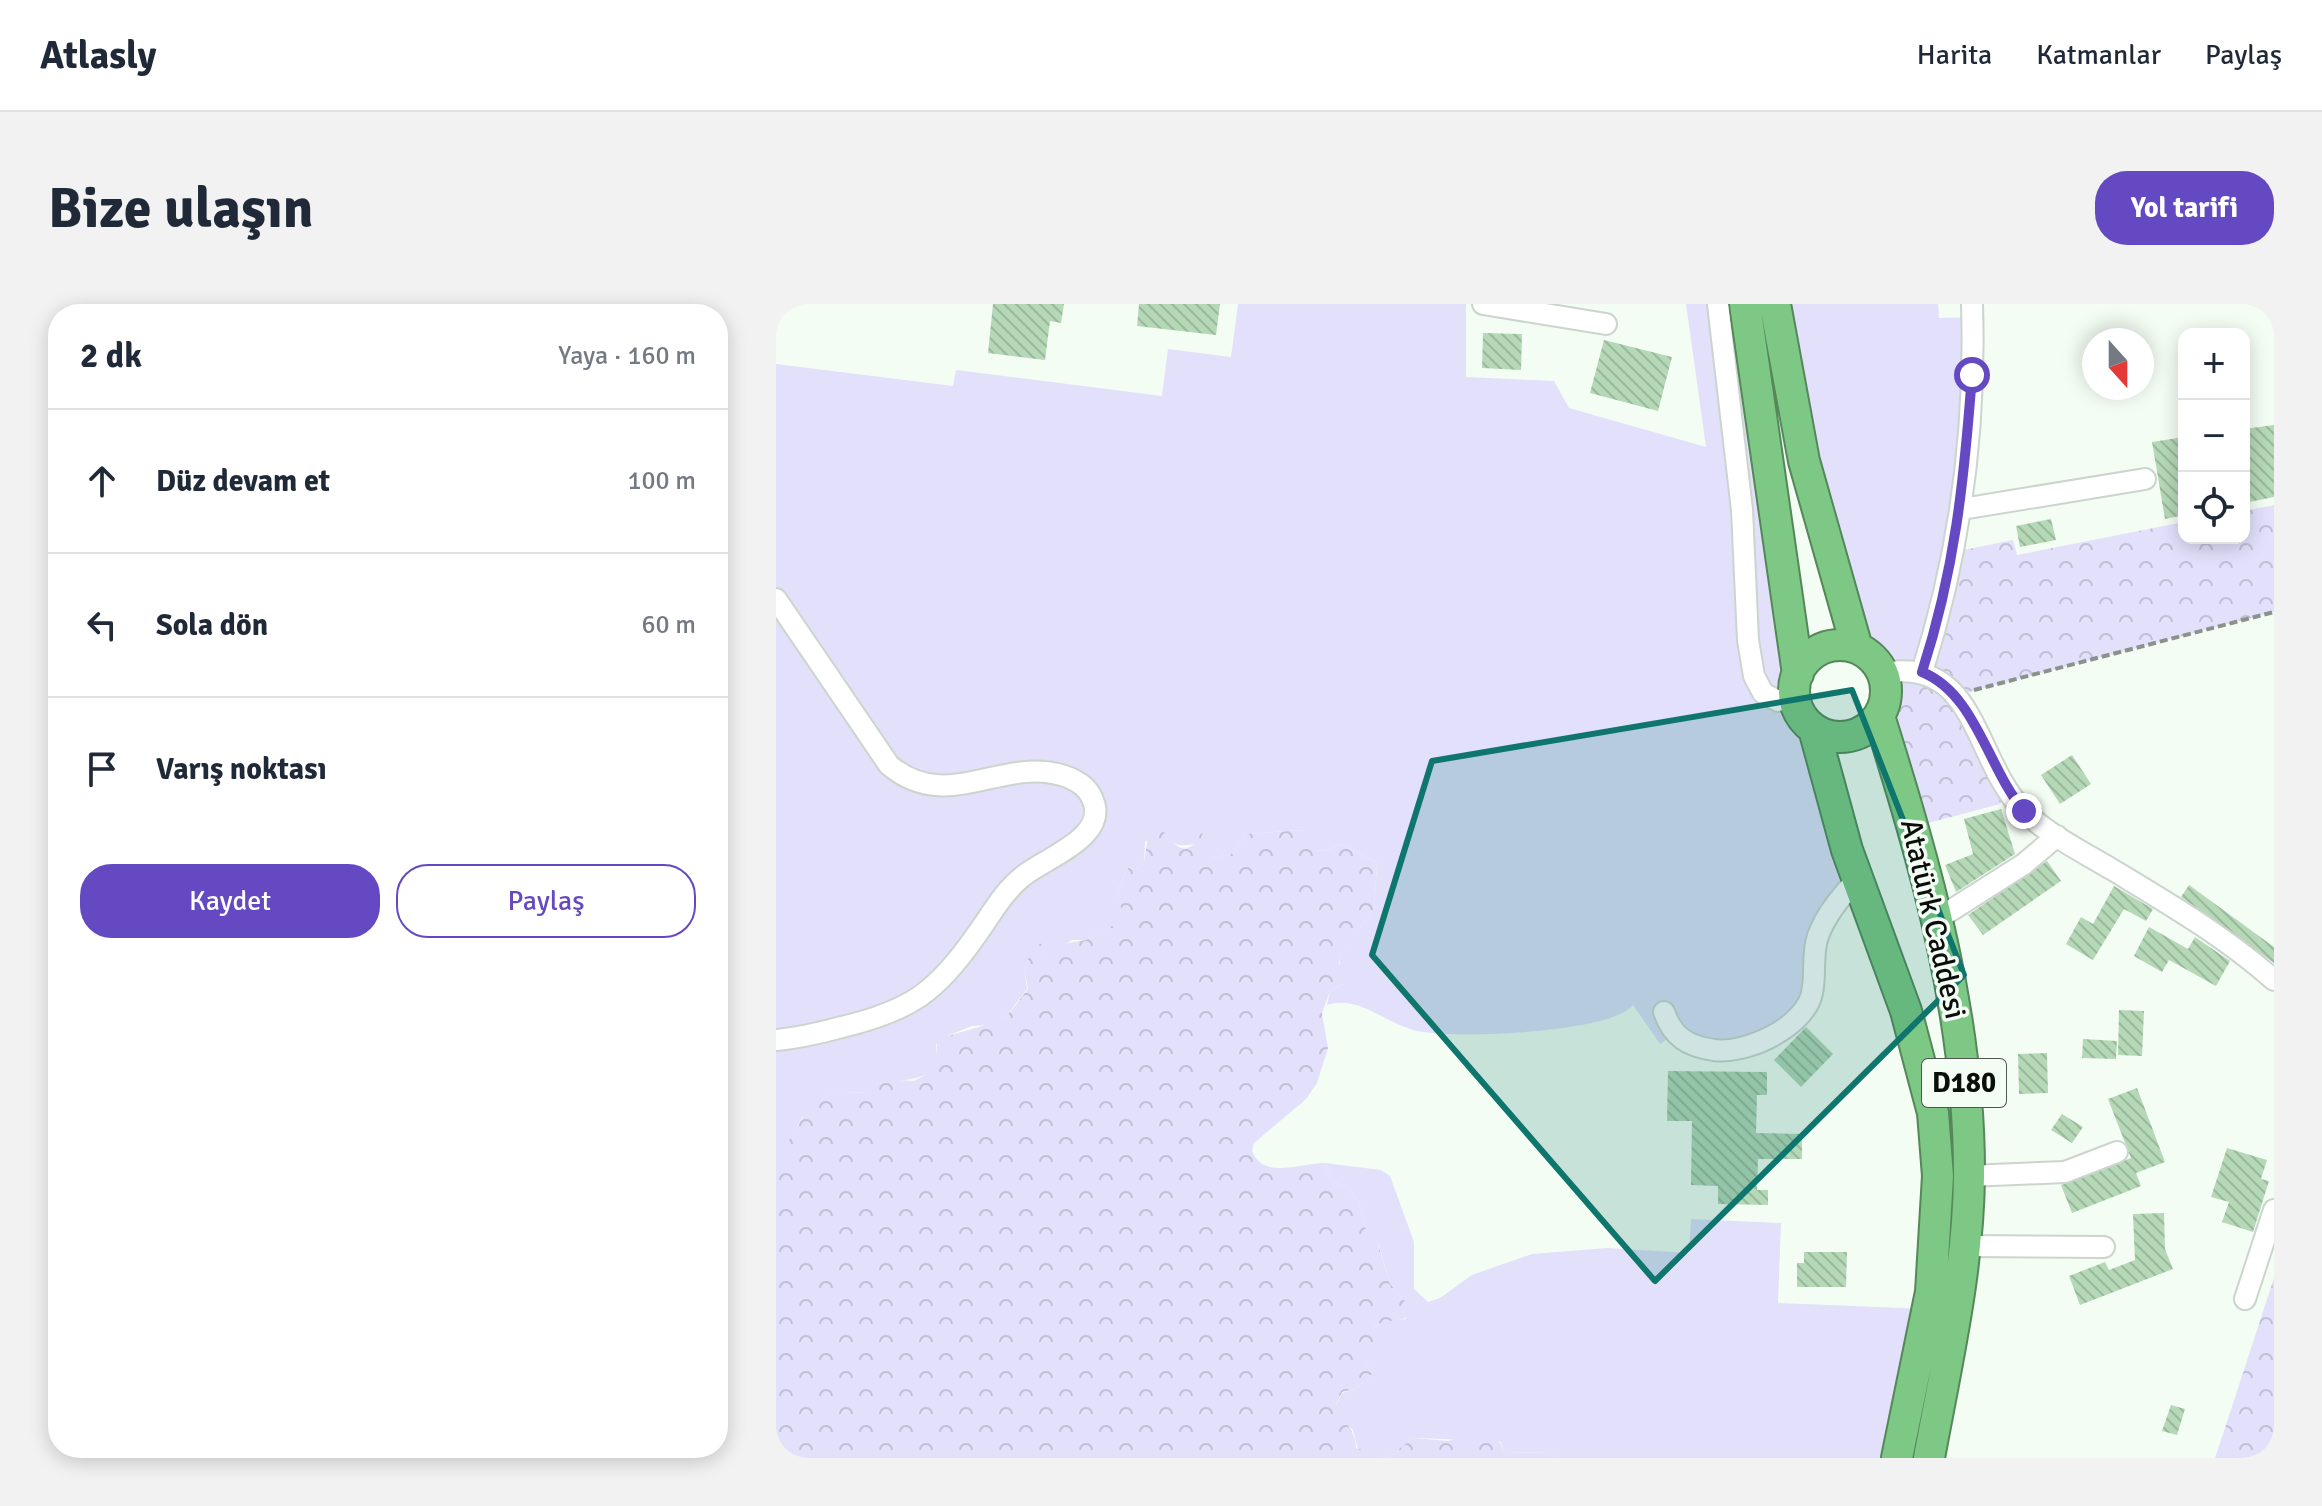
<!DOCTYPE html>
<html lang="tr">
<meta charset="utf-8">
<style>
body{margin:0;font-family:Signika,sans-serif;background:#f2f2f3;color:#1f2937}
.controls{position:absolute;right:24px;top:24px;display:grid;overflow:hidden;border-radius:16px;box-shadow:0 4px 20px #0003}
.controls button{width:72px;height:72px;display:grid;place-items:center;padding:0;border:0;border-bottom:2px solid #e0e1e3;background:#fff;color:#1f2937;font:40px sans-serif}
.compass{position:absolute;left:1306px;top:24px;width:72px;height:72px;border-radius:50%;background:#fff;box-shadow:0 4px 20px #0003;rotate:159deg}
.stop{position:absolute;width:24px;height:24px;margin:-18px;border:6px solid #6549c2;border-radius:50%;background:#fff}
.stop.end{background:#6549c2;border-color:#fff;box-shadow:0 2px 8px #0008}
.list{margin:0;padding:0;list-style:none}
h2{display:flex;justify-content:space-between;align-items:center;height:104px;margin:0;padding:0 32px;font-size:34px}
h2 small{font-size:26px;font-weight:400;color:#747a83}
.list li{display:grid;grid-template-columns:52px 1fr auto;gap:24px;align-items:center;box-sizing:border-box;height:144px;padding:0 32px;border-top:2px solid #e0e1e3}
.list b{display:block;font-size:30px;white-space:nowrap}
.list em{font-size:26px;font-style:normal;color:#747a83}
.actions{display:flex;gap:16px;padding:24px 32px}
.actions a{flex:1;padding:18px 0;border:2px solid #6549c2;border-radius:32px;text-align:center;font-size:28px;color:#6549c2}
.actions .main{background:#6549c2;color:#fff}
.icon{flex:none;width:44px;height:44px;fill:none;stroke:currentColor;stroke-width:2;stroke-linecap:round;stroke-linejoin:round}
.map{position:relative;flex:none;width:1498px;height:1154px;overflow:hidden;border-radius:32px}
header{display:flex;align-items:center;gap:48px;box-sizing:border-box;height:112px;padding:0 40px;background:#fff;border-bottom:2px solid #e0e1e3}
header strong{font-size:38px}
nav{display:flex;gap:44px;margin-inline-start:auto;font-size:28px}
.intro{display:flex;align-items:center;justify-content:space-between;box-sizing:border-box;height:192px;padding:0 48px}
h1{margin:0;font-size:56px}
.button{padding:20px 36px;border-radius:32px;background:#6549c2;color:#fff;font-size:28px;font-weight:700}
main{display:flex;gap:48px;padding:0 48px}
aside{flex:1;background:#fff;border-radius:32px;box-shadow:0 4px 20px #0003}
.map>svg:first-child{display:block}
.grass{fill:#e2e0fb}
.forest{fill:url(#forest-crowns)}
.building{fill:url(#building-back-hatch)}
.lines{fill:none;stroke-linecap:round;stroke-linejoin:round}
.minor-casing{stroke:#ccd5cd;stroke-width:24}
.highway-casing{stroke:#55875a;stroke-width:34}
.path{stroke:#8b918b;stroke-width:4;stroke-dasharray:8 4;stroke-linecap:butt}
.minor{stroke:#fff;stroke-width:20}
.highway{stroke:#7dc884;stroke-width:30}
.route{stroke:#6549c2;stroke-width:10}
.marked{fill:#0f766e;fill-opacity:0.2;stroke:#0f766e;stroke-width:6;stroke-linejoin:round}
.labels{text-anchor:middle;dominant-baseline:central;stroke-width:7;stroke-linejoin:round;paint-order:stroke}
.shield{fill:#f4fdf4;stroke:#515651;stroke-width:2}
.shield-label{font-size:28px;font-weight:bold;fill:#0b0e0b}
.street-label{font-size:30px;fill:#0b0e0b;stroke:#f4fdf4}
</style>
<header>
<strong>Atlasly</strong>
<nav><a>Harita</a><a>Katmanlar</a><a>Paylaş</a></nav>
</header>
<div class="intro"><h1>Bize ulaşın</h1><a class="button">Yol tarifi</a></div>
<main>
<aside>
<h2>2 dk<small>Yaya · 160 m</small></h2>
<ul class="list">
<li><svg class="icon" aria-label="ahead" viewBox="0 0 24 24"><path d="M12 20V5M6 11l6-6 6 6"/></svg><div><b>Düz devam et</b></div><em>100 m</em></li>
<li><svg class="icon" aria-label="left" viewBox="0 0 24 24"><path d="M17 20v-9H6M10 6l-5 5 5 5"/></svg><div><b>Sola dön</b></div><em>60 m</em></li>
<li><svg class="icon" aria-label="arrive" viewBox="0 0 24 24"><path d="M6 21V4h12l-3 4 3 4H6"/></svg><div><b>Varış noktası</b></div></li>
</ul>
<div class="actions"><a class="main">Kaydet</a><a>Paylaş</a></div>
</aside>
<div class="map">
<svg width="1498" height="1154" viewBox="0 0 1498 1154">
<defs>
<pattern id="forest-crowns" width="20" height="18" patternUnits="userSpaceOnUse" patternTransform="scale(2)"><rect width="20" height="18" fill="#e2e0fb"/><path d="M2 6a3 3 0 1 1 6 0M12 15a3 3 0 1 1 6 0" fill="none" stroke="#c1bfd6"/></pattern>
<pattern id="building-back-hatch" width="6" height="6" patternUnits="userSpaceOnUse" patternTransform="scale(2)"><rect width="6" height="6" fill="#b5d8b7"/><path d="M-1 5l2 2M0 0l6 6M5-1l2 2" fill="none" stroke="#9ab89c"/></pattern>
</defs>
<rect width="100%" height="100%" fill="#f4fdf4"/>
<path class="grass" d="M462 0H690V73L778 77 793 104 930 143 910 0H969L1019 390 1031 418 1080 576 1062 597 1034 696 971 742 899 730 884 740 857 701C837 729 671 736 637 726 609 718 581 691 551 701L554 687 567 680 563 654 581 638V628L598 606 601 559 565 540 549 547 537 546 527 526 470 530 458 549 437 554 428 539C405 541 401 547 386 526L369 538 368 558 360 565 352 564 342 585 348 616 310 636H296L270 651 266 648 248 663 251 685 231 711 215 721 196 722 173 731 160 740 162 765C141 777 124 776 101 779L97 786C84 790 72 787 60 790 20 799 23 832 0 858V60L177 82 180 66 386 92 392 45 455 53Z
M999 0H1162L1163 14 1196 13 1186 205 1146 368 1102 361 1090 348Z
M549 859 605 866 614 872 638 938V985L652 998 664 994 696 971 756 950 831 944 913 949 915 915 1005 919 1002 999 1152 1005 1121 1154H781L779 1149 728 1148 724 1137 637 1134 612 1154 582 1146 577 1126 566 1116 560 1101 566 1089 579 1085 596 1070 589 1056 599 1036 598 1023 609 1017 630 1015 629 997 614 980 603 941 590 926 583 898 572 884 555 877Z"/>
<path class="forest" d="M1498 201V308L1182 391 1234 490 1224 500 1137 523 1107 404 1109 377 1137 366 1178 248 1237 236 1241 251 1408 218V234H1468V207Z
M386 526C394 534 405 554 419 539 422 536 422 531 426 529L437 554 458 549 470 530 527 526 536 536 537 546 549 547 565 540 601 559 598 606 581 628 582 638 563 654V660L573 666 576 675 554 687 546 709 552 744 541 779 530 795 478 839 476 847C487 876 525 859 549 859L555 877 572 884 583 898 590 926 601 936 614 980 635 1004V1011C624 1019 609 1014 598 1023L601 1041 589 1056 596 1070 579 1085 566 1088 560 1100C565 1117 580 1125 580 1144L612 1154 637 1134 672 1137 696 1130 707 1135 721 1133 728 1148 779 1149 781 1154H0V858L27 813 29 804C38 799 48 793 59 790 81 784 87 797 105 775L138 777 161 765V736C179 728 221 721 232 710 239 703 245 693 252 685L248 664 259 639 266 640 270 651 286 640 310 636 347 616 342 585 352 564 360 565 368 558 372 533Z
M1498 974V1154H1439L1447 1130Z"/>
<path class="building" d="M217 0H288L285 19 274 17 269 56 212 49Z
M363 0H444L440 31 361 22Z
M707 29 746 30 745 66 706 64Z
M828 36 896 53 882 107 814 89Z
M1498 121V193L1468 199V125Z
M1408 133V211L1389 215 1376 138Z
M1275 215 1280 236 1244 243 1240 222Z
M1296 451 1315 480 1284 500 1265 471Z
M1225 505 1239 550 1180 588 1169 561 1197 550 1188 515Z
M1271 557 1285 577 1207 631 1192 611Z
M1413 581 1498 643V659L1405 593Z
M1338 582 1377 605 1370 617 1348 605 1317 656 1290 640 1305 613 1317 620Z
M1373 623 1412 645 1419 633 1454 657 1440 682 1393 656 1386 668 1358 652Z
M1343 706 1368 707 1366 752 1342 751Z
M1030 723 1057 750 1025 783 998 756Z
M1307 735 1341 737 1340 755 1306 754Z
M1271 749 1272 789 1243 790 1242 750Z
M892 767 991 768V791H981L980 829 1026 830V855H982L981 886H992V901L942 900V882L915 881 916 817H891Z
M1361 784 1389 858 1360 869 1365 882 1296 909 1285 881 1355 854 1332 795Z
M1286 810 1307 823 1296 839 1275 826Z
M1451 844 1491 856 1485 875 1493 877 1477 928 1446 918 1453 898 1435 893Z
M1388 909 1389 945 1397 965 1304 1001 1293 972 1329 958 1333 966 1359 956 1357 910Z
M1028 948H1071L1070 983H1021V959H1028Z
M1395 1101 1409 1105 1401 1131 1386 1127Z"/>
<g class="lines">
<g class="minor-casing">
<path id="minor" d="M707 0 830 20
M942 0 966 206 972 336 978 372 987 389 1002 397 1019 394
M1186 205 1369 175
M0 295 113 461C173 512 230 448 294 474 304 479 311 483 316 494 335 533 268 554 246 573 227 588 215 611 201 630 161 688 134 707 66 723 44 729 23 734 0 736
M1146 368C1184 249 1200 125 1196 0
M1107 369C1200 352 1197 453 1246 505 1270 530 1307 548 1337 566 1393 600 1448 632 1498 676
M1163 614 1248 560 1281 532
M888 708C897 733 911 742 938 746 970 750 1024 725 1035 693 1041 673 1035 651 1042 632 1050 610 1065 593 1080 576
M1193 872 1289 868 1341 848
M1189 942 1328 943
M1469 995 1498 906"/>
</g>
<g class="highway-casing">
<path id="highway" d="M969 0 1022 370
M999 0 1028 157 1081 344
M1018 387a46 46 0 1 1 92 0a46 46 0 1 1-92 0Z
M1103 412C1150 563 1194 712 1193 873 1192 968 1170 1061 1153 1154
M1038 425 1071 546 1130 707 1157 809 1162 872 1155 988 1121 1154"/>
</g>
<path class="path" d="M1198 386 1498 308"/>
<use href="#minor" class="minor"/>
<use href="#highway" class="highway"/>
</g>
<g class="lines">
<path class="route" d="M1196 71C1188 177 1179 266 1146 368 1200 390 1211 463 1248 507"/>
</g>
<path class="marked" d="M1076 386 1188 671 879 977 596 651 656 457Z"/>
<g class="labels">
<rect class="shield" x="1146" y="755" width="84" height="48" rx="6"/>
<g class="shield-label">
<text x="1188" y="779">D180</text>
</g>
<g class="street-label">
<text transform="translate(1157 615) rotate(77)">Atatürk Caddesi</text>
</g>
</g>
</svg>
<div class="controls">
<button>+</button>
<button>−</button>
<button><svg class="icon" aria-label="locate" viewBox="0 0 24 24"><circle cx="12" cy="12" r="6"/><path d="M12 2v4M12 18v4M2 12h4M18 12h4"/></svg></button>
</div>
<svg class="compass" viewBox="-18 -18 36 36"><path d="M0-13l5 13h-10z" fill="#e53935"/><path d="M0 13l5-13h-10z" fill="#747a83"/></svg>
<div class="stop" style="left:1196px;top:71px"></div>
<div class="stop end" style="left:1248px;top:507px"></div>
</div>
</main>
